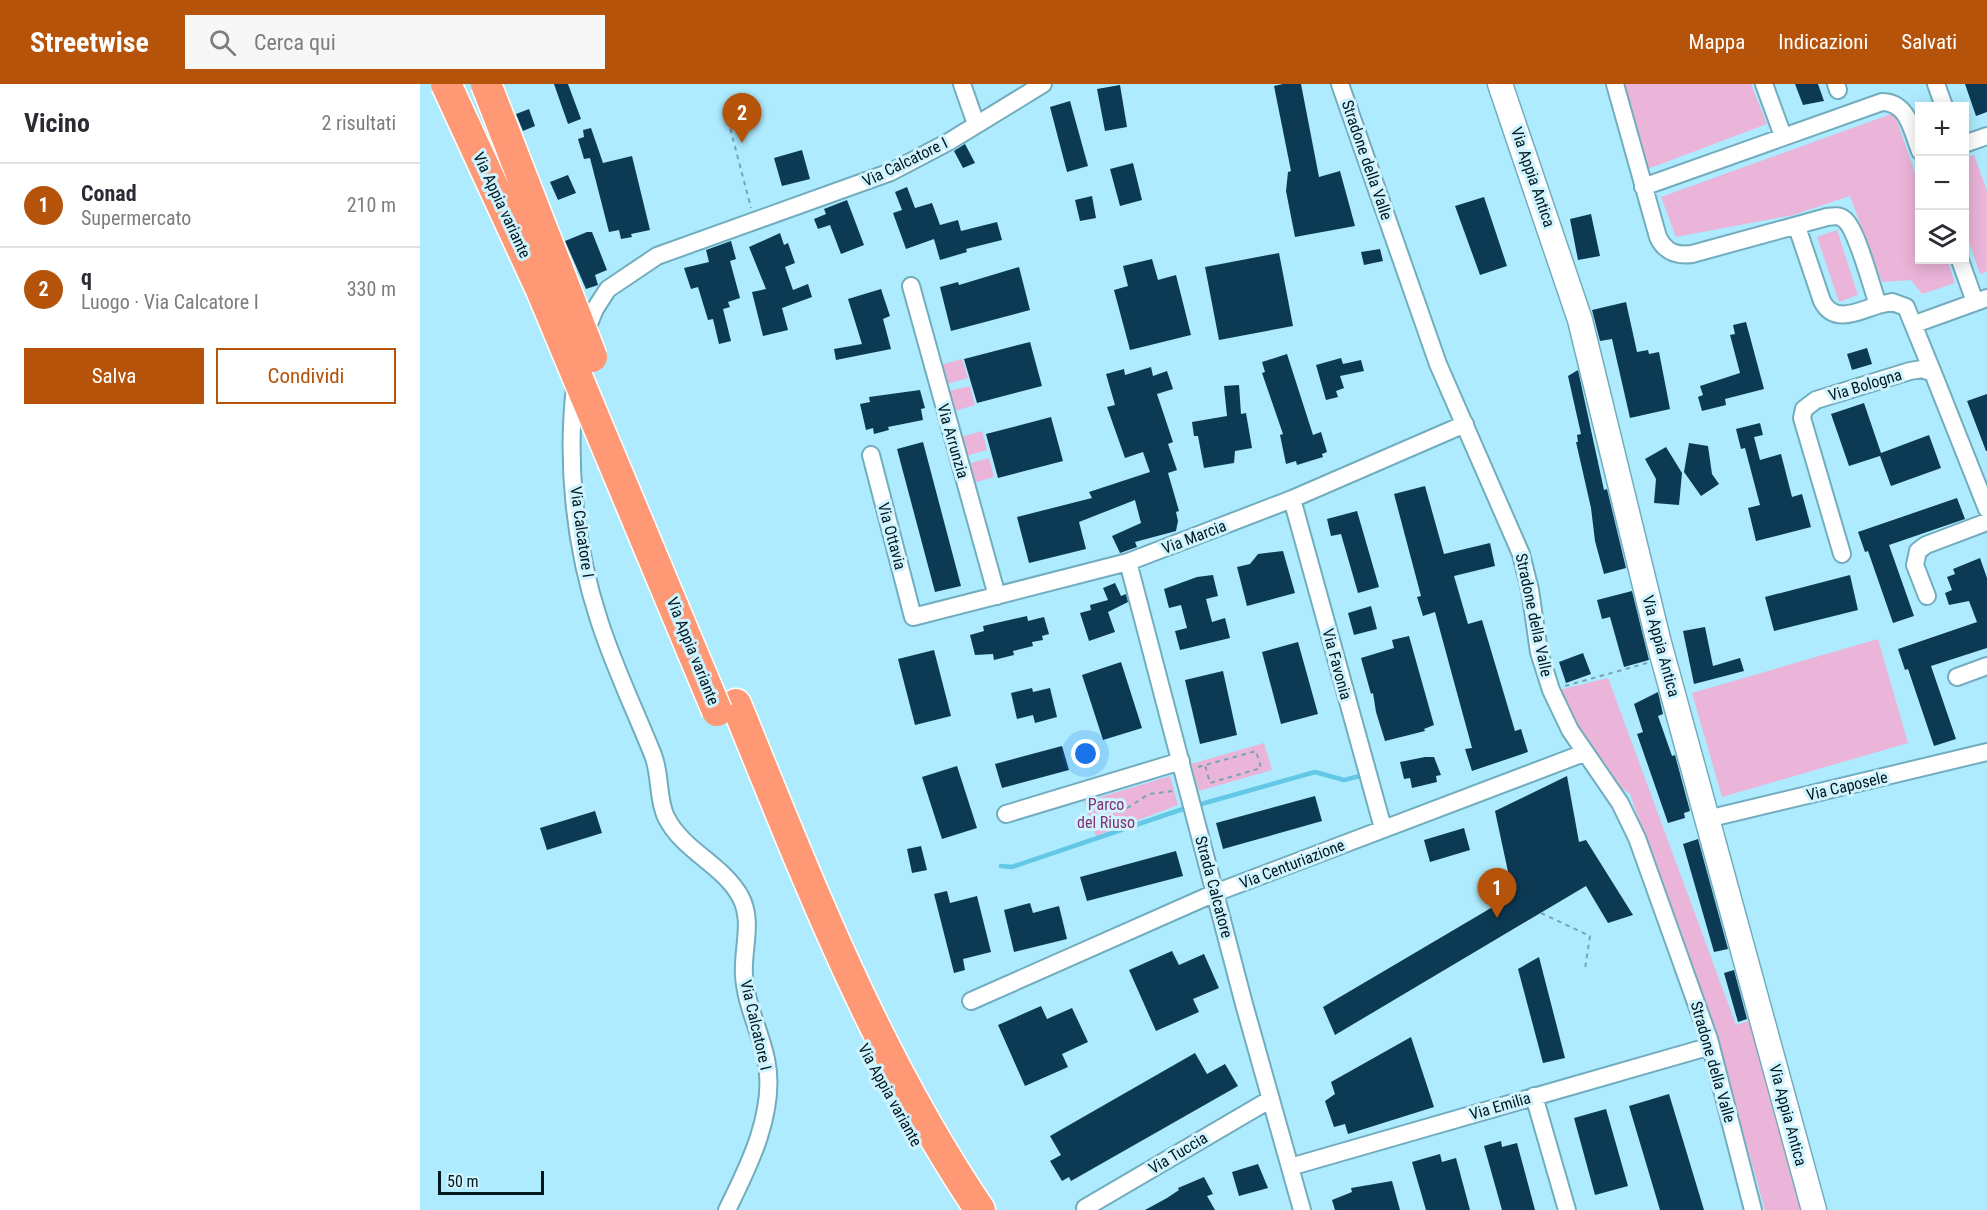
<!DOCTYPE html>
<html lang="it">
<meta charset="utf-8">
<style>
body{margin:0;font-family:"Roboto Condensed",sans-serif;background:#f7f7f7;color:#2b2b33}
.controls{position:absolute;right:18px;top:18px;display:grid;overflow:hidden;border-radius:0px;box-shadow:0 3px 15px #0003}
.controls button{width:54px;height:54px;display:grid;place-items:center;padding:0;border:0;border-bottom:2px solid #e1e1e2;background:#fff;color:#2b2b33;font:30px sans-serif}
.scale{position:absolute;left:18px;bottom:15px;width:106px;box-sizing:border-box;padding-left:6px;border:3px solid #01171e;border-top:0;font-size:16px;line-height:21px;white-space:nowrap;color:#01171e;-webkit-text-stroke:4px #d0f4ff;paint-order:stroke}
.you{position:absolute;left:666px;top:670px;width:21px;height:21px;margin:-15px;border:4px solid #fff;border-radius:50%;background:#1a73e8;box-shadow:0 0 0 9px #1a73e833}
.badge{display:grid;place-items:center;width:39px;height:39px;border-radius:50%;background:#b45309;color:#fff;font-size:20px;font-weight:700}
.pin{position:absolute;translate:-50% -50px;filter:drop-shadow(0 2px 3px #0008)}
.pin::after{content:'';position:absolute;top:32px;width:21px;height:18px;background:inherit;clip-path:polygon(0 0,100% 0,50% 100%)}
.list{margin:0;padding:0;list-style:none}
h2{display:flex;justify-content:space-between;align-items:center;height:78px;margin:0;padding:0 24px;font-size:26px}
h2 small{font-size:20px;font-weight:400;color:#7c7c81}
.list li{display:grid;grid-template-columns:39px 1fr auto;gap:18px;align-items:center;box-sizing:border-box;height:84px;padding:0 24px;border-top:2px solid #e1e1e2}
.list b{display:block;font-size:22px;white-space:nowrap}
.list p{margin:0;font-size:20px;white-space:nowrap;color:#7c7c81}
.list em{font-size:20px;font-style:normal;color:#7c7c81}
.actions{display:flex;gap:12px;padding:18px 24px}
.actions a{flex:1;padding:14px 0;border:2px solid #b45309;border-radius:0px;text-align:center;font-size:21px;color:#b45309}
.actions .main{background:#b45309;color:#fff}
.icon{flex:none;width:33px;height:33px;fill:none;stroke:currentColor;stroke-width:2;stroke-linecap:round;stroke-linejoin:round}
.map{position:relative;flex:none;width:1567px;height:1126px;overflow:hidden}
header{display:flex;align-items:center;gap:36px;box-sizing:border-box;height:84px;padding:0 30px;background:#b45309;color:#fff}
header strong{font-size:28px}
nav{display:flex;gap:33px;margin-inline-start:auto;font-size:21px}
.search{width:420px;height:54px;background:#f7f7f7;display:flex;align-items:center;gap:15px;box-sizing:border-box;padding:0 21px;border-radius:0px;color:#7c7c81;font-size:22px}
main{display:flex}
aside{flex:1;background:#fff}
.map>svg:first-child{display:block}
.green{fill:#ebb4d9}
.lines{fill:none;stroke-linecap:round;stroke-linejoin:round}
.stream{stroke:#63c8e5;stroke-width:4.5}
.building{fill:#0c3a55}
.street-casing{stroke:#72adbf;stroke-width:20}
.secondary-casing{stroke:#72adbf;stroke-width:27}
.highway-casing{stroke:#fff;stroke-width:33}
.path{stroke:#75a5b4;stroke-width:2;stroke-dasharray:4.5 4.5;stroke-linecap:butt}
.street{stroke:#fff;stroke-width:16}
.secondary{stroke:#fff;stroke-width:24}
.highway{stroke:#ff9875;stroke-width:30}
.highway-bridge-casing{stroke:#fff;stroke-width:33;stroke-linecap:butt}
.highway-bridge{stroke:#ff9875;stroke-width:30}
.labels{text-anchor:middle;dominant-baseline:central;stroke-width:6;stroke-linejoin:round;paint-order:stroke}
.street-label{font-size:16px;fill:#01171e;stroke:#d0f4ff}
.park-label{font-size:16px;fill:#83326e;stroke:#d0f4ff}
</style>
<header>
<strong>Streetwise</strong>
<div class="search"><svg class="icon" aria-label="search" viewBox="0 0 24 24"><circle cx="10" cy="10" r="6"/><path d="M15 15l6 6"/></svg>Cerca qui</div>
<nav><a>Mappa</a><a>Indicazioni</a><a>Salvati</a></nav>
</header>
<main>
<aside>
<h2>Vicino<small>2 risultati</small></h2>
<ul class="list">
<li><span class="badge">1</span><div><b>Conad</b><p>Supermercato</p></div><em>210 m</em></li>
<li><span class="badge">2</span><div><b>q</b><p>Luogo · Via Calcatore I</p></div><em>330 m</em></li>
</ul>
<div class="actions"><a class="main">Salva</a><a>Condividi</a></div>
</aside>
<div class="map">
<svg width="1567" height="1126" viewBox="0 0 1567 1126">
<rect width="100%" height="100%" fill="#aeebfe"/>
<path class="green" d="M1202 0H1331L1347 40 1225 86Z
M1474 29 1499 100 1500 176H1527L1535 199 1502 210 1491 196 1462 198 1430 112 1373 131 1256 153 1241 113Z
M1554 71 1567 107V187L1560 190 1545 146V74Z
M1417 146 1438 211 1419 218 1397 153Z
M542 275 548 294 527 300 521 281Z
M550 302 555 321 534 327 529 307Z
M562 347 567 366 546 372 541 353Z
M569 374 574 393 553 399 548 380Z
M1458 555 1488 659 1302 713 1272 609Z
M1188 594 1316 941 1332 936 1384 1126H1345L1304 980 1210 710C1174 688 1157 642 1139 606Z
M844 659 852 686 779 707 771 680Z
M750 692 758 721 676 752 664 718Z"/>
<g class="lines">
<path class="stream" d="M581 782 592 783 760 726 895 688 924 696 940 692"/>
</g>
<path class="building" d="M134 0H148L161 35 148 40Z
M863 0H881L899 93 920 87 935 142 875 153 866 107 868 88 871 87 854 2Z
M1375 0H1398L1404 17 1383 21Z
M1545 0H1567V28L1556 32Z
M700 1 707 43 685 47 677 5Z
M650 17 668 82 647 88 630 23Z
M109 25 115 42 103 47 96 30Z
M171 44 183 79 212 72 230 146 211 150 212 153 201 155 199 146 189 148 170 74 164 75 158 55 164 53 163 46Z
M545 60 555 79 543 84 534 67Z
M382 66 390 95 362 102 354 74Z
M713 79 722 116 700 122 690 85Z
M148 91 156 109 138 116 130 98Z
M487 103 495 124 512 119 520 141 538 136 541 147 577 138 582 156 546 165 547 168 520 176 514 155 486 165 473 129 482 126 475 108Z
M672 112 676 134 660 137 655 116Z
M1064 113 1087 182 1060 191 1035 122Z
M427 116 444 161 421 170 410 141 398 145 394 135 406 130 404 125Z
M1171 130 1180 172 1158 176 1150 135Z
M167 148H172L187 186 175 191 178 201 166 205 145 157Z
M360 149 364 161 368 159 375 179 365 183 373 206 388 200 392 213 362 224 368 246 343 252 332 208 346 205 329 163Z
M311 157 316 175 310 177 320 214 308 218 310 223 303 225 311 257 299 260 293 235 288 236 278 203 271 205 264 184 289 178 286 166Z
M960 165 963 177 944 181 941 168Z
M859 169 873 242 799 256 785 183Z
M732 175 738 196 756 191 771 251 710 266 694 206 708 202 703 182Z
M599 183 610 226 531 247 520 203 538 198 539 201Z
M461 205 470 232 463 235 471 265 416 276 414 265 442 260 428 215Z
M1206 218 1217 268 1228 266 1229 270 1239 268 1250 325 1210 334 1192 255 1180 257 1172 226Z
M1326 238 1344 305 1305 315 1306 321 1282 327 1278 313 1283 311 1280 302 1320 289 1310 251 1315 250 1313 241Z
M610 258 622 302 557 319 544 275Z
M1447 264 1452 280 1432 286 1427 270Z
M867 270 893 351 901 348 907 368 902 370 903 373 877 381 876 377 866 380 860 351 863 350 842 289 845 288 842 278Z
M921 274 923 280 941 276 944 287 920 292 924 304 916 307 918 313 906 316 896 281Z
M731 283 733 292 747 287 753 305 737 310 753 358 748 360 757 386 748 389 759 427 756 428 758 437 756 447 715 458 717 463 700 469 692 452 721 439 715 416 659 438 666 465 609 479 597 433 672 414 669 408 730 388 723 368 705 374 687 323 695 321 686 290 704 285 705 291Z
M1158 286 1184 406 1187 405 1206 484 1184 490 1175 457 1171 424 1156 358H1158L1157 351 1161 350 1148 292Z
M819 301 821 330 826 329 832 364 815 367 814 379 784 384 778 352H774L772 338 807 332 804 302Z
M500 306 505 324 501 325 503 336 468 343 469 346 454 350 453 344 446 346 440 320 450 318 449 313Z
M1567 310V367H1566L1547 317Z
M1444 319 1461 369 1509 351 1521 384 1471 402 1460 372 1429 382 1411 330Z
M631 333 643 377 578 394 566 350Z
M1340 339 1343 351 1334 353 1340 376 1361 370 1372 413 1382 410 1391 443 1336 457 1328 424 1340 421 1325 364 1321 365 1316 345Z
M503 358 541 502 515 508 477 365Z
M1269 359 1288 362 1292 390 1299 400 1281 412 1264 388Z
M1246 363 1262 389 1259 421 1234 419 1236 395 1225 375Z
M1005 402 1024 470 1070 459 1075 482 1034 492 1048 540 1062 536 1095 647 1101 645 1108 668 1052 687 1045 665 1052 664 1015 528 1003 532 997 513 1001 512 974 410Z
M1537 414 1545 435 1469 461 1494 532 1473 539 1448 467 1445 468 1438 448Z
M937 427 959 503 938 509 921 450 911 452 907 435Z
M863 467 875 509 827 522 817 483 830 480 838 470Z
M1560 474 1567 494V564L1511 582 1536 655 1514 662 1488 585 1485 586 1478 565 1557 538 1549 517 1529 521 1525 509 1532 506 1527 493 1535 490 1533 485Z
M793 491 798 512 786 515 792 538 805 534 810 554 760 566 755 547 767 544 761 521 749 524 744 505 777 493Z
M1430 491 1438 526 1354 547 1345 513Z
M695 499 701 512 706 510 708 518 688 528 695 548 669 557 660 529 671 526 670 521 688 516 683 504Z
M1212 507 1229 576 1204 583 1190 533 1182 535 1177 516Z
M951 522 957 545 934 551 928 529Z
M607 532 608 537 624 533 629 550 622 552 623 556 612 558 613 562 593 567 594 571 574 576 573 570 555 571 550 551 564 547 563 542Z
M1285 543 1293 582 1320 574 1324 587 1274 600 1263 547Z
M989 552 1014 641 1004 645 1005 647 965 657 956 628 953 609 951 610 941 574 974 564 972 556Z
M878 558 898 630 861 640 842 568Z
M514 566 531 632 495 641 478 575Z
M1163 569 1171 590 1146 599 1139 578Z
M701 578 722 644 683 656 662 591Z
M803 587 817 651 780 660 765 596Z
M612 604 613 608 630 604 637 633 615 639 613 631 597 635 591 609Z
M1238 608 1243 630 1238 632 1252 672 1255 671 1270 727 1264 729 1265 734 1248 739 1217 650 1223 648 1214 620Z
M642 662 649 686 582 704 575 680Z
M1005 673H1014L1021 691 1016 692 1017 698 992 704 990 694 984 695 980 678Z
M537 682 557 744 522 755 502 693Z
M1147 692 1159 758 1166 756 1213 831 1188 839 1166 802 915 951 903 923 1093 811 1075 727Z
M895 712 902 737 803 765 796 739Z
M175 727 182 749 127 766 120 744Z
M1044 744 1050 766 1010 778 1004 756Z
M1278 755 1308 865 1294 868 1263 760Z
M501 762 507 786 492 789 487 765Z
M756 767 763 792 667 817 660 793Z
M527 807 530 819 557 812 571 868 543 875 545 886 534 889 514 810Z
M610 819 613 829 639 822 647 855 594 868 584 826Z
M752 867 759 881 784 870 799 904 773 915 779 928 736 947 709 886Z
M1119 873 1145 974 1123 979 1098 885Z
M1314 886 1327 935 1318 938 1304 889Z
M621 922 627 935 652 924 668 958 642 970 648 983 605 1002 578 941Z
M991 953 1014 1023 928 1050 925 1040 914 1043 905 1017 915 1010 911 998Z
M775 969 787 990 805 980 818 1002 651 1097 649 1093 642 1097 630 1077 641 1071 630 1052Z
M1249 1010 1284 1126H1240L1209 1022Z
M1186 1025 1208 1102 1175 1111 1154 1034Z
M1081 1057 1082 1063 1097 1059 1115 1126H1082L1064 1062Z
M1020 1070 1022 1078 1036 1074 1050 1126H1006L992 1078Z
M838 1080 848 1104 819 1112 812 1088Z
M784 1093 793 1110 787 1112 795 1126H725L747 1114 759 1106 758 1104Z
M972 1097 980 1126H915L912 1116 932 1108 931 1104Z"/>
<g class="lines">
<g class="street-casing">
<path id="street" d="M542 0 556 40
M920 0 1018 280 1101 470 1110 506 1119 568 1131 606 1150 646 1200 719 1217 754 1289 955 1333 1126
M1195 0 1238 153C1245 168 1256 172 1272 170L1407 133C1414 132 1420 131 1425 136 1437 146 1452 204 1458 221 1439 227 1414 241 1402 217L1377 143
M1344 0 1363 52
M1416 0 1418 6
M1516 0 1524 22
M1544 60 1567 52
M1223 103 1462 18C1488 18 1492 47 1500 67
M1540 176 1555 218
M491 202 577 512
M1458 221 1472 218 1486 223 1513 289
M1495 240 1567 214
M164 252 175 225 188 205 237 172 471 88 530 57 623 0
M155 303C146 380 155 463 179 536 194 583 215 626 233 671 241 691 237 714 246 733 263 767 302 780 320 812 334 837 322 865 324 892 326 921 340 947 346 975 357 1026 329 1082 307 1126
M451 371 493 533 708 478 872 415 1045 340
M872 415 963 744
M1422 470 1382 334 1384 325 1396 316 1490 287 1502 285 1513 289 1567 425
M708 478 824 920 882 1126
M1507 512 1495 481 1498 467 1506 461 1567 438
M1537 593 1567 582
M586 730 761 677
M1287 735 1567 668
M551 917 795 809 1164 669
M1114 1012 1147 1126
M870 1083 1291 962
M665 1124 851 1015"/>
</g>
<g class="secondary-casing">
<path id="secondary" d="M1080 0 1160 236 1239 559 1394 1126"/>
</g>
<g class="highway-casing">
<path id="highway" d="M316 620C387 794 454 969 560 1126"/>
</g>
<path class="path" d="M308 36 331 124
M1145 602 1227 579
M778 683 836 667 841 684 790 699 785 681
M686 717 690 724 701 728 729 710 753 707
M1121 829 1170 852 1165 885"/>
<use href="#street" class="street"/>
<use href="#secondary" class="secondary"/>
<use href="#highway" class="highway"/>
<g class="highway-bridge-casing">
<path id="highway-bridge" d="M26 0 121 206 297 627
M66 0 172 273"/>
</g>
<use href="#highway-bridge" class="highway-bridge"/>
</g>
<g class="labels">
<g class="street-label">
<text transform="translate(947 76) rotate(71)">Stradone della Valle</text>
<text transform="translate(485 78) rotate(-26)">Via Calcatore I</text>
<text transform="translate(1113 93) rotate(71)">Via Appia Antica</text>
<text transform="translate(82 121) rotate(65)">Via Appia variante</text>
<text transform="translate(1445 301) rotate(-17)">Via Bologna</text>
<text transform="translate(533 357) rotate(74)">Via Arrunzia</text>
<text transform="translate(162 448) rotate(82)">Via Calcatore I</text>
<text transform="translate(472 452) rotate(75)">Via Ottavia</text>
<text transform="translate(774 453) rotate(-21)">Via Marcia</text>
<text transform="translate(1114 531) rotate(78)">Stradone della Valle</text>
<text transform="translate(1241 562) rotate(75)">Via Appia Antica</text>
<text transform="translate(273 567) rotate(68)">Via Appia variante</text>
<text transform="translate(917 580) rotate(75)">Via Favonia</text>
<text transform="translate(1427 702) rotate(-13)">Via Caposele</text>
<text transform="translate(872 780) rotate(-21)">Via Centuriazione</text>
<text transform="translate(794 803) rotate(75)">Strada Calcatore</text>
<text transform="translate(336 941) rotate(77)">Via Calcatore I</text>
<text transform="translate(1293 978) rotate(74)">Stradone della Valle</text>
<text transform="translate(470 1011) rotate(61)">Via Appia variante</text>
<text transform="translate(1080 1022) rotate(-16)">Via Emilia</text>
<text transform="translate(1368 1031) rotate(75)">Via Appia Antica</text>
<text transform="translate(758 1069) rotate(-31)">Via Tuccia</text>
</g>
<g class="park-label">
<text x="686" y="720">Parco<tspan x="686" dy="18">del Riuso</tspan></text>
</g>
</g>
</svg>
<div class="controls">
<button>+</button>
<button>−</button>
<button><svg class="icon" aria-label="layers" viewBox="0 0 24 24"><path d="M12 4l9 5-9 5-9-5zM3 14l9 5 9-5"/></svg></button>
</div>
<div class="scale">50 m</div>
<div class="you"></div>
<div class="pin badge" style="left:1077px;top:834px">1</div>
<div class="pin badge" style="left:322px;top:59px">2</div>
</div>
</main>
